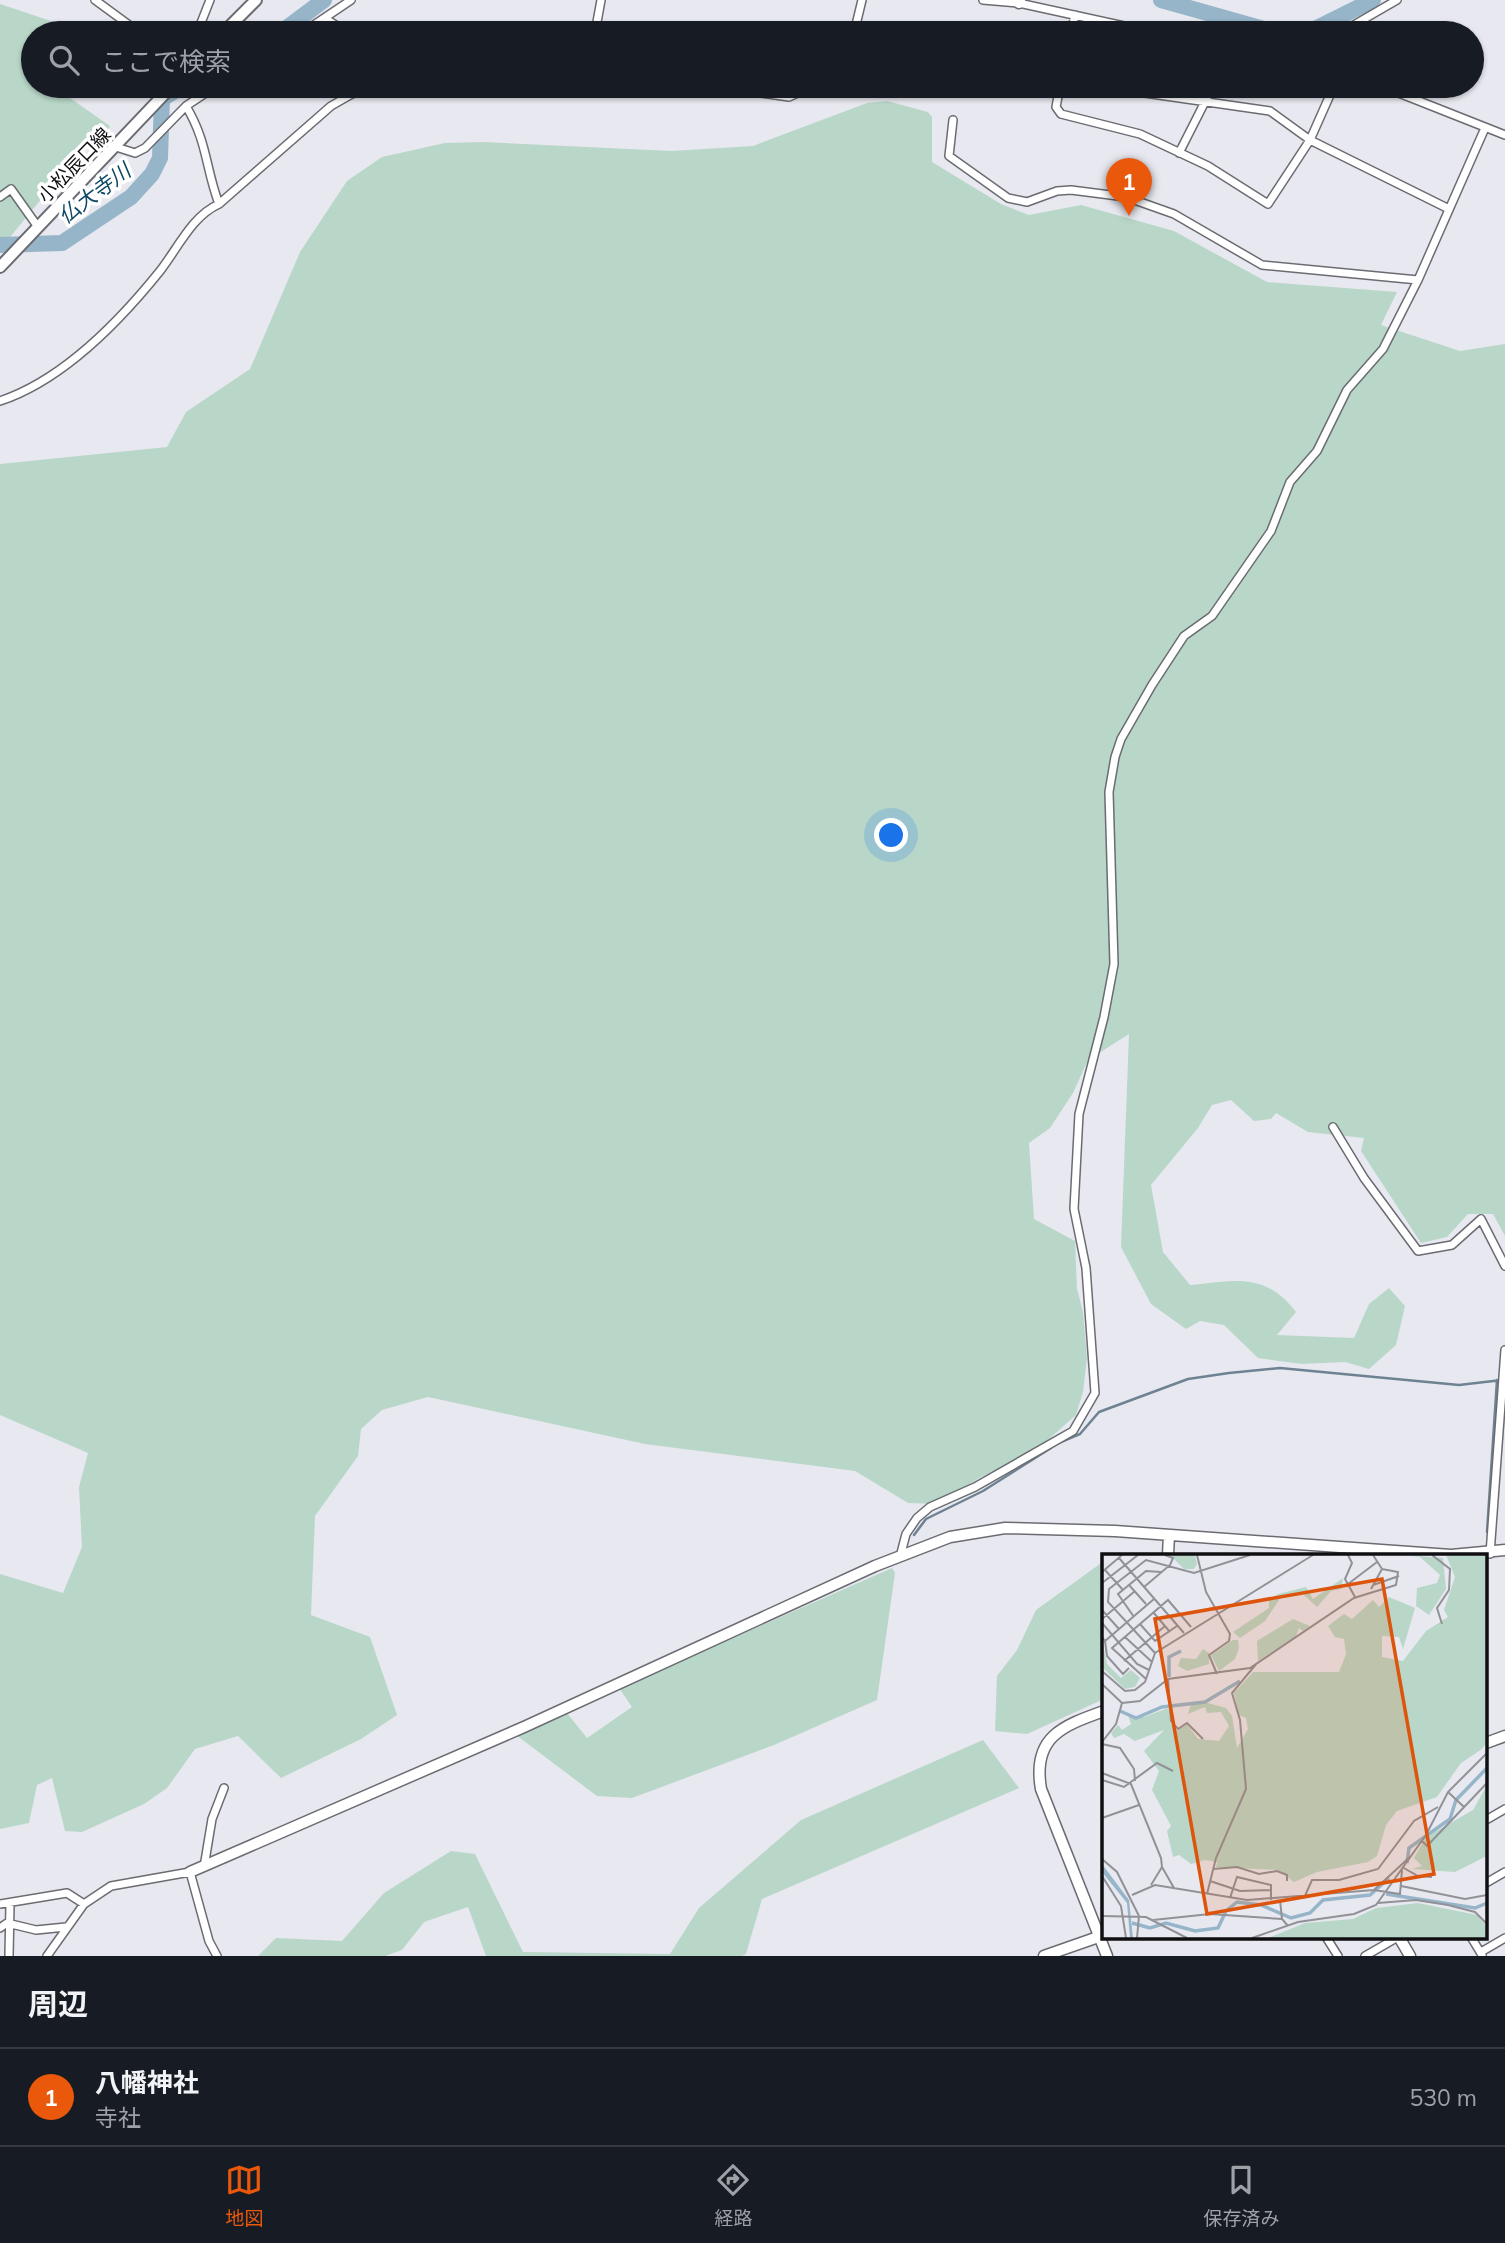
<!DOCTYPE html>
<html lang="ja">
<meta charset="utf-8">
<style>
body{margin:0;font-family:Mulish,"Noto Sans JP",sans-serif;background:#20242c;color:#f1f3f6}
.you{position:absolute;left:892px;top:836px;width:24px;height:24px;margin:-18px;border:5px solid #fff;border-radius:50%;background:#1a73e8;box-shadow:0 0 0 10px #1a73e833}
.badge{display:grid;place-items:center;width:46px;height:46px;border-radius:50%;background:#ea580c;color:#fff;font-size:23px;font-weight:700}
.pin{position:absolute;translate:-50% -58px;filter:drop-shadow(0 2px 4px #0008)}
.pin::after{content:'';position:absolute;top:37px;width:24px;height:21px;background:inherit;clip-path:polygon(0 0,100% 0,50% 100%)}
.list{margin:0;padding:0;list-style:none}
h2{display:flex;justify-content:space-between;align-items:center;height:91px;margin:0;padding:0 28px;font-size:30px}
h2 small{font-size:23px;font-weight:400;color:#9ea1a6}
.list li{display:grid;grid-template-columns:46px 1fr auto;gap:21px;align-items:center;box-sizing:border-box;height:98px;padding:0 28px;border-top:2px solid #363941}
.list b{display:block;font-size:26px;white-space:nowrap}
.list p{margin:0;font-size:23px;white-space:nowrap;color:#9ea1a6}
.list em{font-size:23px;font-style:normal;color:#9ea1a6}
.icon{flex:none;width:38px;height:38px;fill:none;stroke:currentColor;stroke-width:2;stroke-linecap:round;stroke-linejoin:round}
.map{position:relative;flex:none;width:1505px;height:1956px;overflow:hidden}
.search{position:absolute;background:#171b24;box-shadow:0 2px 5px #0004;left:21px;right:21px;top:21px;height:77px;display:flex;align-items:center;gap:18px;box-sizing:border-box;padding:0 24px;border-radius:38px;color:#9ea1a6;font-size:26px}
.sheet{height:189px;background:#171b24}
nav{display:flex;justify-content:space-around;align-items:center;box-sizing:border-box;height:98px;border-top:2px solid #363941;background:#171b24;font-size:19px;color:#9ea1a6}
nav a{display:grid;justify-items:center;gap:4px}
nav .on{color:#ea580c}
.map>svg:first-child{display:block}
.green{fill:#b9d7c8}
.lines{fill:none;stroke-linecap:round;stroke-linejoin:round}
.stream{stroke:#6e8392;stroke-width:2.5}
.river{stroke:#96b5c9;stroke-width:16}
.street-casing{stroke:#6b6b72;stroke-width:10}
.secondary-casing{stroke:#6b6b72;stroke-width:13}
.primary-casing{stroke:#6b6b72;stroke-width:14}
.street{stroke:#fff;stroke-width:7}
.secondary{stroke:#fff;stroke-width:10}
.primary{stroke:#fff;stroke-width:10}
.labels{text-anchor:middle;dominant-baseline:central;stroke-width:7;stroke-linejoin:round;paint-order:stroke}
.street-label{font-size:19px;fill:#0f0f12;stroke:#fff}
.water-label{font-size:21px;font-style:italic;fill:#0e4865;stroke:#fff}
.inset-river{fill:none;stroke:#96b5c9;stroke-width:3.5}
.inset-road{fill:none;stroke:#919197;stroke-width:2}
.view{fill:#dd550c;fill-opacity:0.15;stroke:#dd550c;stroke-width:3.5}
.inset-edge{fill:none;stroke:#0f0f12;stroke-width:3.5}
</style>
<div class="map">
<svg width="1505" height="1956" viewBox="0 0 1505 1956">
<rect width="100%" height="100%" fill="#e8e8f0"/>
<path class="green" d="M0 4 87 33H33V86H61L60 91 110 126 103 140 79 153 6 242 0 245Z
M887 101 928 112 932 117V162L1001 204 1029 215 1081 205 1174 231 1267 282 1397 292 1381 325 1460 351 1505 344V1236L1493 1214H1468L1447 1237 1421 1243 1361 1151 1364 1138 1308 1132 1276 1113 1271 1119 1254 1121 1231 1100 1212 1105 1198 1128 1151 1185 1163 1252 1190 1285C1235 1281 1264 1271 1296 1312L1277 1335 1354 1338 1369 1304 1389 1288 1405 1306 1396 1345 1369 1369 1345 1362 1302 1364 1258 1358 1224 1325 1200 1321 1186 1329 1151 1304 1121 1247 1129 1034 1088 1060 1073 1093 1050 1128 1029 1143 1034 1219 1075 1241 1077 1289 1083 1312 1087 1358 1083 1392 1076 1415 1032 1454 981 1477 937 1504 908 1503 855 1471 645 1444 428 1397 382 1410 361 1429 358 1456 315 1516 311 1615 370 1637 397 1715 361 1739 281 1778 238 1736 195 1749 167 1788 144 1804 82 1832 65 1831 52 1778 37 1785 29 1823 0 1829V1574L63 1593 82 1547 79 1487 88 1453 0 1415V464L167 447 186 412 250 369 300 252 347 181 382 157 445 143 483 142 671 151 753 146 867 103Z
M1104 1561V1699L1027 1734 995 1731 997 1676 1017 1650 1036 1610Z
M892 1568 895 1573 877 1700 774 1745 632 1798 597 1796 516 1735 567 1713 587 1738 632 1707 619 1688Z
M983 1740 1019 1788 762 1899 746 1954 742 1956H486L468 1907 424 1922 402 1950 385 1956H258L276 1938 342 1941 384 1893 451 1851 475 1854 523 1952 670 1954 699 1908 801 1820Z"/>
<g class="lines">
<path class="stream" d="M1056 1444 1080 1434 1099 1412 1188 1379 1229 1373 1280 1368 1459 1385 1502 1380
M1487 1532 1497 1380
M914 1535 926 1519 983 1491 1051 1448"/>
<path class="river" d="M1161 0 1278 33
M280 33 324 0
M1307 33 1373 0
M0 245 62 243 131 197 152 174 160 158 162 99 183 86"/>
<g class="street-casing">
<path id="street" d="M95 0 140 33
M983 0 1019 3 1156 33
M326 19 348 33
M197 33 210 0
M302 33 351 0
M595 33 601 0
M854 33 862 0
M1071 33 1075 15
M1340 33 1397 0
M709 86 789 97 812 86
M1060 86 1056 107 1061 114 1140 134 1208 166 1268 204 1310 140 1334 86
M1096 86 1270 111 1310 140 1449 209
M1381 86 1505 135
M186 106C208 143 205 167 219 204
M953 120 949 156 1008 198 1027 202 1057 191 1071 190 1126 197 1174 214 1262 265 1418 280
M116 147 135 153 145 148 186 106 216 86
M1179 153 1213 86
M0 197 11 189 38 227
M0 401C63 380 119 322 160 271 178 248 192 216 219 204L331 106 352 94 381 86
M1333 1127 1364 1178 1418 1251 1452 1245 1481 1219 1505 1266
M1490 1554 1505 1350
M900 1557 906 1534 917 1518 930 1507 975 1487 1073 1431 1095 1393 1086 1268 1074 1209 1079 1114 1104 1017 1114 964 1109 792 1115 757 1121 739 1152 685 1184 636 1212 616 1271 531 1290 482 1317 451 1347 390 1383 349 1418 280 1485 128
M1486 1820 1505 1809
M204 1867 212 1819 224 1788
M1486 1883 1505 1872
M0 1904 67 1893 84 1904
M0 1928 7 1923 36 1930 66 1927
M1326 1937 1338 1956
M1471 1937 1482 1955
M1481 1952 1505 1938
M9 1956 10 1904
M47 1956 84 1904 111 1886 190 1872 209 1941 217 1956
M1365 1956 1398 1937"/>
</g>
<g class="secondary-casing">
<path id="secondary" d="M1019 3 1020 0
M1168 1555 1169 1535
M1104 1711C1062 1726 1032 1737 1041 1789L1107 1956
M1486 1743 1505 1736
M190 1872 524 1727 875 1566 950 1537 1005 1528 1115 1531 1451 1555 1505 1550
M1399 1937 1410 1956
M1044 1956 1104 1935"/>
</g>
<g class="primary-casing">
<path id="primary" d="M223 33 256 0
M0 267 172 86"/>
</g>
<use href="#street" class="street"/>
<use href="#secondary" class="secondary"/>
<use href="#primary" class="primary"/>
</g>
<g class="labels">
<g class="street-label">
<text transform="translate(74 165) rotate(-46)">小松辰口線</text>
</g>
<g class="water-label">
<text transform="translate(94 193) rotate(-37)">仏大寺川</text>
</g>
</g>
<g transform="translate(1102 1554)">
<rect width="385" height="385" fill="#e8e8f0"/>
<path d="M68 1H93L95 10 92 15H82ZM304 1 341 4 344 35 327 61 314 52 315 34 335 29 338 21 318 3ZM344 1H385V188L380 195 359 209 335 243 295 257 284 271 275 302 266 308 215 318 192 328 176 316 114 313 115 308 103 306 89 310 77 301 71 303 65 277 69 272 50 236 57 217 42 197 62 176 33 187 22 180 12 184 9 179 16 171 20 176 29 170 26 161 42 163 69 153 68 168 75 177 85 170 96 185 117 187 127 172 119 158 105 159 103 153 86 160 89 150 106 149 124 154 130 162 135 194 146 175 144 164 137 161 132 139 151 118H237L244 100 242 85 233 83 226 72 242 60 250 65 271 46 277 53 287 43 313 54 301 95 297 83 280 82V103L301 107 324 77 346 63 342 56 353 23ZM241 24 239 35 229 37 215 53 201 40 179 43 163 67 138 84 131 78 167 54V45L176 40 204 33 211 45ZM191 65 208 72 201 77 197 74 194 82 156 107 155 87ZM0 85 5 110 19 124 29 116 38 124 33 133 23 135 0 113ZM131 86H136L137 94 133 105 117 117 109 101ZM101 95 107 99V110L85 117 76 112 79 104 94 105ZM385 231V302L353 318 310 315 320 312 312 304 324 283 371 256ZM316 349 375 361 385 373V384H166L203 369 251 365 274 354Z" fill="#b9d7c8"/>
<path d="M0 310 27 346 31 384H28L25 349 0 318Z" fill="#96b5c9"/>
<path class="inset-river" d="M67 123V103L79 97M18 157 34 164 60 153 103 148 138 127M305 309 307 294 348 265 354 246 385 214M284 340 373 354 385 349M30 369 48 374 64 369 93 377 116 374 124 357 135 348 159 351 189 364 208 359 221 346 268 341 287 324"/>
<path class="inset-road" d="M95 1 104 38 128 80 127 87 107 101 115 120M246 1 250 9 243 25 253 43M330 1 348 15 347 36 335 54 340 70M17 4 82 79M3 16 21 36M0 18 20 1M0 29 36 1M246 30 275 8M27 31 44 50M271 31 297 22M42 33 68 11 71 4 63 1M269 35 280 15 271 1M0 56 17 75M51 58 68 78M32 63 16 40 44 17 59 18M0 65 33 37M0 69 35 110 47 116M38 70 53 87 75 72M0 83 3 87 52 45M23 83 50 108M3 87 5 102 21 120 27 114M53 99 6 48 7 35 44 6 92 19 148 1M53 99 211 1M22 107 63 72M0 117 23 137 33 136 43 128 53 99M44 125 10 94 66 46 89 73M66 125 69 167 76 175 85 169 101 185M0 130 20 149M20 149 38 147 66 125 148 114 252 44 294 31 296 18 280 15M0 188 14 170 20 149M0 190 18 194 32 215 33 227M0 219 29 230 59 304 60 313 49 331M0 226 22 233 55 209 71 217M346 238 362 253M0 264 37 251M320 287 325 292 385 229M0 305 15 318 37 362M60 313 72 334M300 313 316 322 330 323M111 315 135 313 157 320 175 317 185 321V327M0 322 19 352 24 384M108 327 138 337 170 336M299 332 363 345 385 341M272 336 310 301M105 340 114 304 144 235 138 166 130 139 155 109M30 341 53 331 145 346 272 336 298 340 300 316M128 344 135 323 169 331V346M202 344 210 326H237L276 315 312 267 336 253M178 346 180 365 186 372M276 349 314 346 346 351 373 358 385 370M0 362 44 363 85 384M51 366 108 360 180 365M35 384 37 362M150 384 196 368 252 360 274 351 324 281 346 238 385 199"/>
<path class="view" d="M280 25 332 320 105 360 53 65Z"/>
<rect width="385" height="385" class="inset-edge"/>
</g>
</svg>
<div class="you"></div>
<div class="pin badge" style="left:1129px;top:216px">1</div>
<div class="search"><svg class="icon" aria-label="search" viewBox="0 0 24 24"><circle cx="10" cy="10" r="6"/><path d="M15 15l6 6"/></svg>ここで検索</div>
</div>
<section class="sheet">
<h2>周辺<small></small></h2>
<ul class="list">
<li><span class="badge">1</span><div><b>八幡神社</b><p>寺社</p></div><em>530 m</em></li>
</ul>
</section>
<nav>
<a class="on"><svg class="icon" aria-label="map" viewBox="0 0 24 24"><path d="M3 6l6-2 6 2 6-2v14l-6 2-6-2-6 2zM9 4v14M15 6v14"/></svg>地図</a>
<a><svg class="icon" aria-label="directions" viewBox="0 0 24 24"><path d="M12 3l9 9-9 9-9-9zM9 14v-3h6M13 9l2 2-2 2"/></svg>経路</a>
<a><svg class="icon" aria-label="saved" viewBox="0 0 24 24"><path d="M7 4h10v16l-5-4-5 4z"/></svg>保存済み</a>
</nav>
